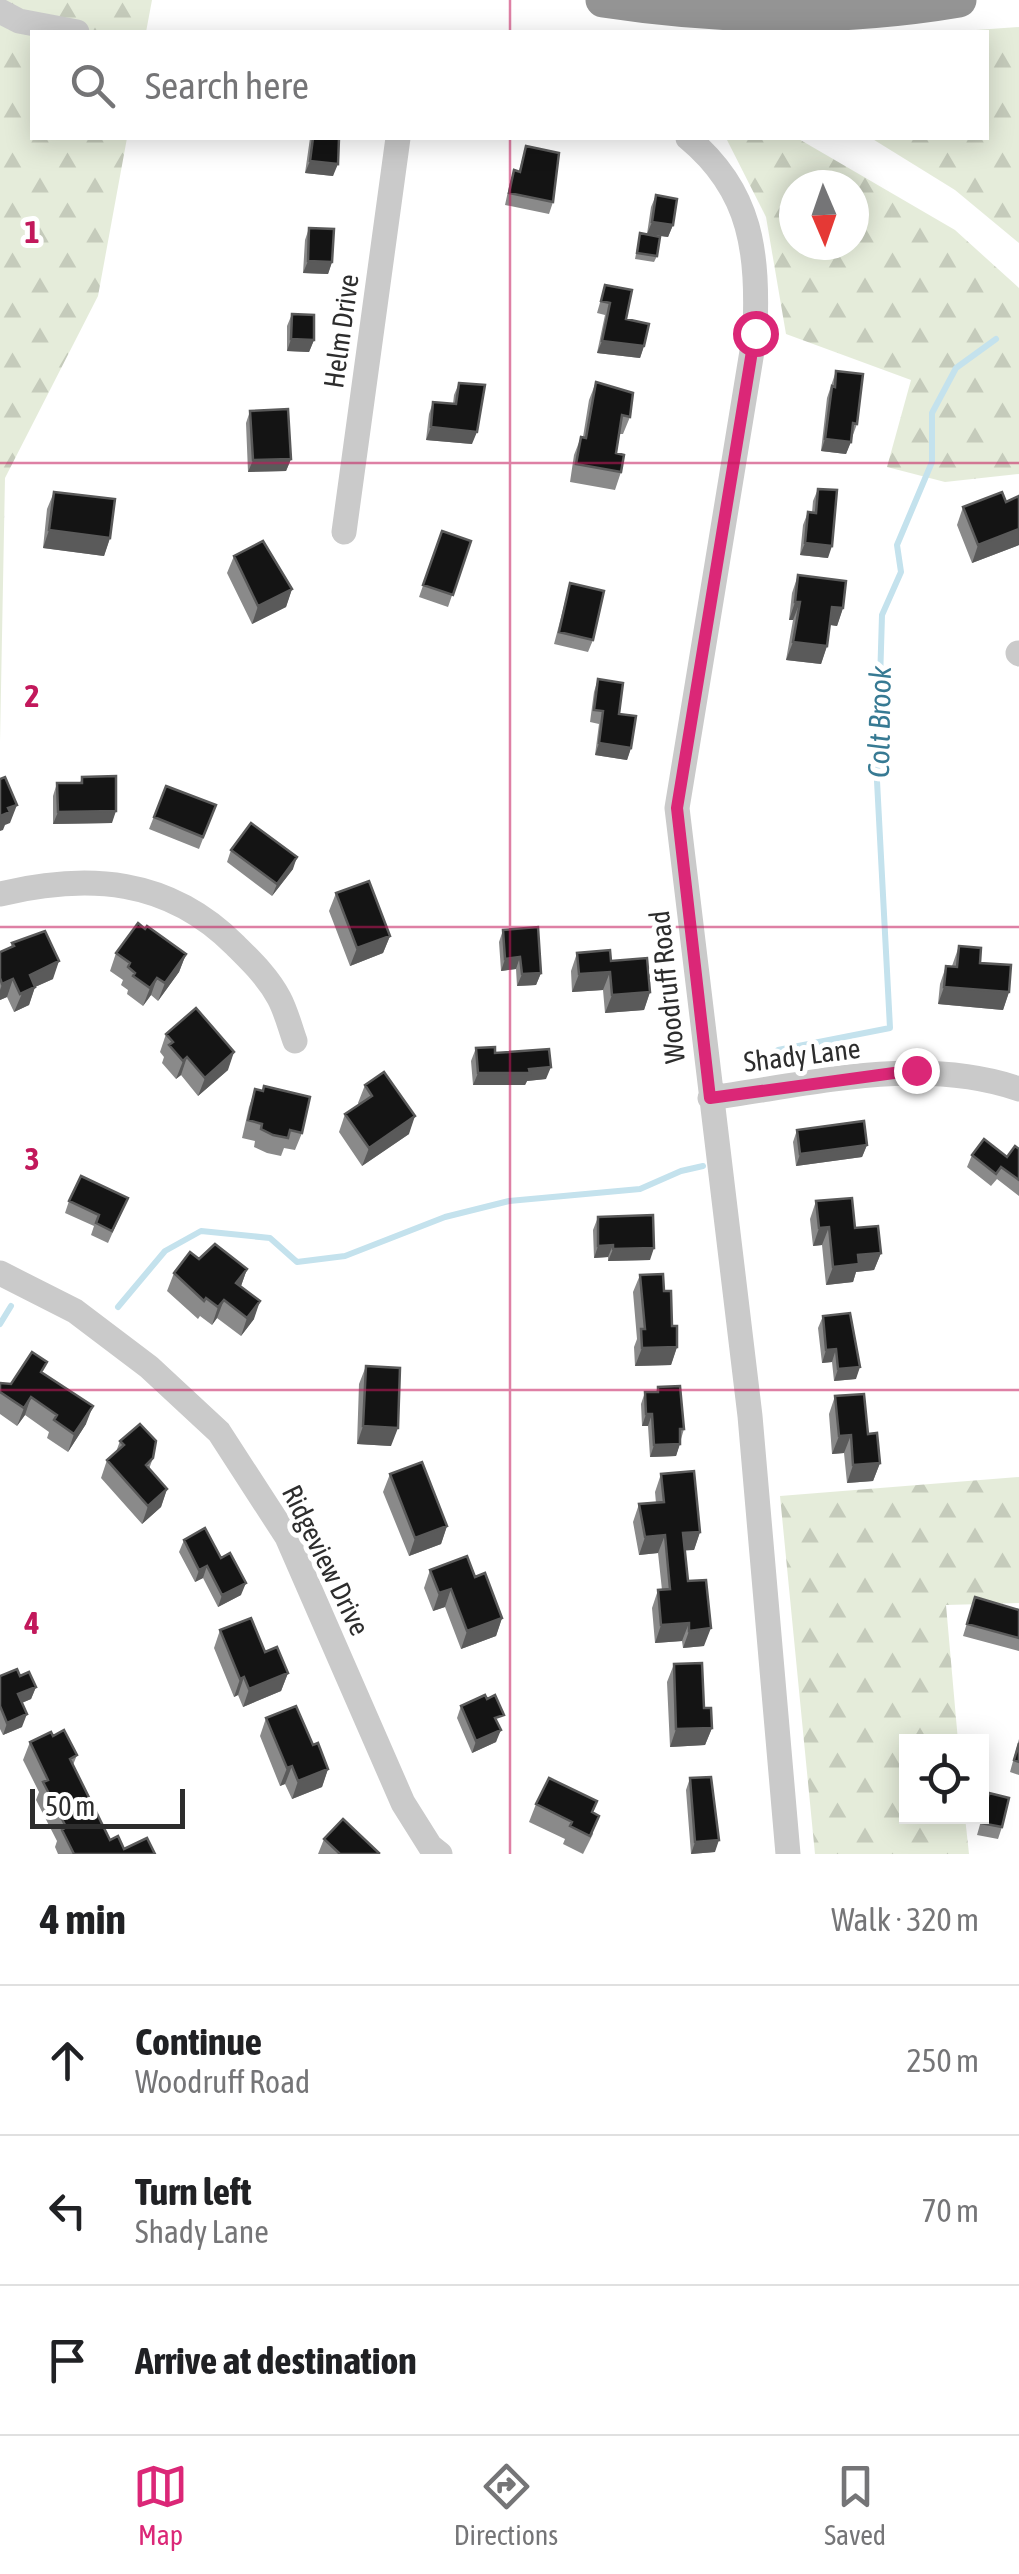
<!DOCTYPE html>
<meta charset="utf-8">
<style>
body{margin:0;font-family:"Asap Condensed",sans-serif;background:#f6f6f6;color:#202124}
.controls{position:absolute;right:30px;bottom:30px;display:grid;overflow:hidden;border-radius:0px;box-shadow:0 5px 25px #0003}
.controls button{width:90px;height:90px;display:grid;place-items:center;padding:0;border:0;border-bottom:2px solid #e0e0e0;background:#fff;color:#202124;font:50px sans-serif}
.compass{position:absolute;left:779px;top:170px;width:90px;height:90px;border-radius:50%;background:#fff;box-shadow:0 5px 25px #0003;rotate:178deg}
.scale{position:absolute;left:30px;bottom:25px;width:155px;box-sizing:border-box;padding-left:10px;border:5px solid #2d2d2d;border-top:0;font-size:28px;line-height:35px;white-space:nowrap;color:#2d2d2d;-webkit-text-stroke:8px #fff;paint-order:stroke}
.stop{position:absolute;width:30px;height:30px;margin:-22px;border:8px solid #db2777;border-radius:50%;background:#fff}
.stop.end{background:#db2777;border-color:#fff;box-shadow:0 2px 10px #0008}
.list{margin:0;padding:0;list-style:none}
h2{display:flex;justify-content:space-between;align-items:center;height:130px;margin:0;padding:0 40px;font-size:42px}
h2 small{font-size:32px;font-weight:400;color:#757577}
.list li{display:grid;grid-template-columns:65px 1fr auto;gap:30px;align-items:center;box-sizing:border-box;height:150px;padding:0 40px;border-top:2px solid #e0e0e0}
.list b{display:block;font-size:38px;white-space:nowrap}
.list p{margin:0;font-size:32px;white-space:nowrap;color:#757577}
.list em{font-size:32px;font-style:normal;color:#757577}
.icon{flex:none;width:55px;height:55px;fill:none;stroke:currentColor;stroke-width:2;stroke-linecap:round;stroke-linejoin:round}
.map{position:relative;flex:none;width:1019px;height:1854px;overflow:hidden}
.search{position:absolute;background:#fff;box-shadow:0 5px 25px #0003;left:30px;right:30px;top:30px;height:110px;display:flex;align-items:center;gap:25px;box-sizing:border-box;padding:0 35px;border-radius:0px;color:#757577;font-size:38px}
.sheet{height:580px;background:#fff}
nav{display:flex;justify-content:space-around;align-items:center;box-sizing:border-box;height:140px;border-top:2px solid #e0e0e0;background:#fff;font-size:28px;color:#757577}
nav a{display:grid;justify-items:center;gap:5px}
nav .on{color:#db2777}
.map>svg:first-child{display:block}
.forest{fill:url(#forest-firs);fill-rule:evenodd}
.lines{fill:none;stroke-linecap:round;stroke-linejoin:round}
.stream{stroke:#c4e2ed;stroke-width:6}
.minor{stroke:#cacaca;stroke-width:25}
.highway{stroke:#949494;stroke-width:35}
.wall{fill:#8a8a8a}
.shaded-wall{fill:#5a5a5a}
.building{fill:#141414;stroke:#5a5a5a;stroke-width:2.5}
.route{stroke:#db2777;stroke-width:12}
.grid{fill:none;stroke:#c2185b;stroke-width:2.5;stroke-opacity:0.55}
.labels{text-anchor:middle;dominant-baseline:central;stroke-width:10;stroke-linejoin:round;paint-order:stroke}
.street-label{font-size:28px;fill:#2d2d2d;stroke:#fff}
.water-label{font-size:30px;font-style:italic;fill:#377a93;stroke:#fff}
.grid-label{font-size:32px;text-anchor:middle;font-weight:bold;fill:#c2185b;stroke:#fff;stroke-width:10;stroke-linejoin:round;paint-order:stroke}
</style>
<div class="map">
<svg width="1019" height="1854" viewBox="0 0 1019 1854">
<defs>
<pattern id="forest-firs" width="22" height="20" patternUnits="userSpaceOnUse" patternTransform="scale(2.5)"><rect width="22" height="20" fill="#e5ecda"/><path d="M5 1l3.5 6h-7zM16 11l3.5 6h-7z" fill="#c5cbbb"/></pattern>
</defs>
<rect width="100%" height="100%" fill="#fff"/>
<path class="forest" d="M0 0H152L146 32H32V138H127L98 296 5 478 0 742Z
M1019 27V243L955 190 871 138H986V32H948Z
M726 138H797L955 230 1019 288V474L945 482 887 467 911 380 786 334 766 217ZM854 185V245H794V185Z
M1019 1477V1603L946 1605 958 1741H906V1816L965 1817 969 1854H815L780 1496Z"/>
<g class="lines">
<path class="stream" d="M778 1050 890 1028 877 781 882 615 901 572 897 545 932 462V413L956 368 996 339
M118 1307 165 1251 201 1231 270 1238 297 1262 345 1256 445 1217 509 1201 640 1189 681 1171 703 1166
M0 1324 11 1306"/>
<path class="minor" d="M0 11 19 21 77 32
M688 138C753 192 758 254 755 333L677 808 750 1416 788 1854
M344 532 398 138
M1018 653 1019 654
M0 894C88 873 168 878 235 945 251 961 268 977 279 998 286 1011 290 1027 295 1041
M710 1098C812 1084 919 1055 1019 1089
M0 1273 75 1311 149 1367 219 1432 287 1537 403 1803 430 1846 440 1854"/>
<path class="highway" d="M603 0C721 18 841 20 959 0"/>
</g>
<path class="wall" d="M310 138H339L333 176 305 173Z
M526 146 553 202 549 214 505 205 510 182 514 170 519 171Z
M656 195 673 225 668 237 647 234 651 207Z
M309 228 332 262 328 274 303 273 305 240Z
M640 233 657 256 654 262 635 259Z
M605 285 644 346 640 358 597 353 605 315 597 313Z
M292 314 314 340 309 352 287 351V326Z
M836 371 857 424 846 454 821 451 827 398Z
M596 382 630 417 623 434H619L616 453 621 472 615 490 570 482 574 455 581 437H583L589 400Z
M459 383 472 444 426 440 429 414 433 402 453 404 454 395Z
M250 411 291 459 286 471 248 472 246 423Z
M818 489 828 558 800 555 803 525 808 512 812 513 813 501Z
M54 492 110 538 104 556 43 548 47 509Z
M1019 496V545L972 563 957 525 963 507 1006 502Z
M442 531 471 541 448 607 419 597Z
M234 556 292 589 286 607 252 624 227 573Z
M798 575 843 608 837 626 830 625 827 646 821 664 786 660 793 620H789L792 593Z
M570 583 593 640 588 652 554 644Z
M598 679 619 714 631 748 627 760 595 755 599 724 590 722 594 692Z
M82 777 112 823 53 824V796L57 783H80Z
M166 786 216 805 199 849 149 829Z
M231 850 293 869 272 896 227 862Z
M336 893 390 936 383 953 350 966 329 911Z
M503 930 541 973 536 985 517 986 516 969 501 971 499 942Z
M12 943 53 979 35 987 29 1005 14 1012 7 997 0 1000V952L10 948Z
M959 946 1009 992 1003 1010 938 1004 940 984 946 966H952Z
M116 953 186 954 179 972 158 1001 151 995 143 1006 127 994 128 990 121 985 123 980 110 971Z
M577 953 611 961 650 992 644 1010 605 1013 603 990 572 992 571 971Z
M166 1034 228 1070 198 1096 181 1075 176 1079 162 1063 164 1057 160 1052Z
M476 1048 495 1053 546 1079 527 1081 525 1085H473L471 1061Z
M365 1085 409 1134 362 1166 339 1132 345 1114 359 1105 358 1103Z
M255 1089 302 1133 295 1150 284 1148 281 1156 267 1153 254 1147 255 1141 242 1138 249 1107Z
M797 1130 867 1145 862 1157 796 1166 793 1142Z
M1019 1149V1196L997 1179 991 1186 967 1167 972 1155 1007 1157Z
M128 1198 108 1243 91 1235 94 1226 65 1213 69 1201Z
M816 1201 855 1228 881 1253 874 1270 856 1272 853 1282 826 1285 822 1245 813 1246 810 1219Z
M598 1217 650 1260 608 1261V1257L594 1258 593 1230Z
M199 1259 247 1269 241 1286 254 1319 241 1336 217 1318 212 1325 200 1316 198 1319 167 1291 174 1273Z
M640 1275 664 1291 677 1347 671 1365 635 1366 634 1347 637 1339 633 1292Z
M823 1316 856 1379 834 1381 832 1362 822 1363 818 1328Z
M366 1366 391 1446 357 1444 359 1384Z
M43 1373 86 1424 68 1452 47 1438 49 1432 25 1415 17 1426 0 1414V1383L11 1384Z
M658 1387 684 1429 676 1456 650 1457 648 1426H642L641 1404 645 1392H656Z
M835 1396 880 1463 873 1481 847 1483 844 1453 832 1454 829 1414Z
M120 1441 153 1458 149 1469 167 1489 161 1507 142 1524 101 1478 107 1460 116 1452Z
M390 1474 447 1526 441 1544 409 1556 383 1492Z
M661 1474 700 1532 694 1550H685L688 1581 704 1646 683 1648 682 1641 655 1643 652 1608 658 1590H662L658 1553 639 1555 633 1522 639 1504 656 1503 655 1492Z
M184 1540 241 1595 218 1607 203 1578 195 1582 179 1552Z
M430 1570 475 1577 502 1618 496 1636 461 1649 445 1607 433 1611 424 1588Z
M975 1597 1019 1610V1651L963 1636Z
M220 1630 265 1652 288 1673 281 1691 243 1707 238 1695 234 1697 214 1648Z
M674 1664 704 1708 712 1728 705 1745 670 1747 667 1682Z
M0 1676H20L36 1687 31 1699 22 1703V1727L3 1735 0 1729Z
M461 1706 499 1727 496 1742 472 1753 457 1718Z
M266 1718 313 1745 328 1769 322 1787 292 1799 285 1784 280 1786 260 1736Z
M53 1736 77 1755 73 1765 110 1840 124 1849 155 1854H58L55 1847 57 1841 36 1800 39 1792 23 1760 30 1742Z
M1019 1739V1775L1010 1772Z
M690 1778 715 1852 691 1854 686 1790Z
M989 1793 1002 1827 998 1839 977 1835Z
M597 1801 593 1813V1834L583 1854 563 1844 565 1839 529 1822 536 1804Z
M324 1839 379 1854H318Z"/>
<path class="shaded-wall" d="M310 161 338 164 333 176 305 173Z
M652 222 673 225 668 237 647 234Z
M308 261 332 262 328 274 303 273Z
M291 339 314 340 309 352 287 351Z
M602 341 644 346 640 358 597 353Z
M431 427 477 432 472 444 426 440Z
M825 439 851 442 846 454 821 451Z
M291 459 286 471 248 472 253 460Z
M1019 529V545L972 563 978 545Z
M49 530 110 538 104 556 43 548Z
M805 543 832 546 828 558 800 555Z
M292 589 286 607 252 624 258 606Z
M795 602H800L793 620H789Z
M832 607 843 608 837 626 825 624Z
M793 642 827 646 821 664 786 660Z
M599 743 631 748 627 760 595 755Z
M17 805 10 823 5 825 3 830 0 831V816L8 808Z
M116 811 112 823 53 824 58 812Z
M297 857 293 869 272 896 277 884Z
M390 936 383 953 350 966 357 948Z
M186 954 179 972 158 1001 165 983Z
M520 957 516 969 501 971 505 959Z
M59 961 53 979 35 987 29 1005 14 1012 30 975Z
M610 972 603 990 572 992 579 974Z
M541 973 536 985 517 986 522 974Z
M157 978 151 995 143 1006 150 988Z
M13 979 7 997 0 1000V990L2 984Z
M944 987 1009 992 1003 1010 938 1004Z
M650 992 644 1010 605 1013 612 995Z
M234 1052 228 1070 198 1096 205 1078Z
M187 1057 181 1075 176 1079 183 1061Z
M551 1067 546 1079 527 1081 525 1085H473L478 1073Z
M415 1116 409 1134 362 1166 369 1148Z
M867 1145 862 1157 796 1166 800 1154Z
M829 1227 822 1245 813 1246 819 1228Z
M613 1245 608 1257 594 1258 598 1246Z
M654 1248 650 1260 608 1261 613 1249Z
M881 1253 874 1270 856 1272 853 1282 826 1285 833 1267 858 1255Z
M247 1269 241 1286 236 1283Z
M224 1300 217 1318 212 1325 218 1307Z
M260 1301 254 1319 241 1336 247 1318Z
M677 1347 671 1365 635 1366 642 1348Z
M836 1349 832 1362 822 1363 826 1350Z
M860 1367 856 1379 834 1381 838 1369Z
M31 1397 25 1415 17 1426 24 1408Z
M93 1406 86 1424 68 1452 74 1434Z
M646 1414H652L648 1426H642Z
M363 1426 398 1428 391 1446 357 1444Z
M851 1435 844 1453 832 1454 839 1436Z
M680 1444 676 1456 650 1457 654 1445Z
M880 1463 873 1481 847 1483 853 1465Z
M167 1489 161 1507 142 1524 148 1506Z
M447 1526 441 1544 409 1556 415 1538Z
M700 1532 694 1550 677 1551 683 1533Z
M665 1535 658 1553 639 1555 645 1537Z
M207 1566 203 1578 195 1582 199 1570Z
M246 1583 241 1595 218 1607 222 1595Z
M451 1589 445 1607 433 1611 439 1593Z
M502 1618 496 1636 461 1649 467 1631Z
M689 1623 682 1641 655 1643 661 1625Z
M711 1628 704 1646 683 1648 689 1631Z
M288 1673 281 1691 243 1707 249 1689Z
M244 1677 238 1695 234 1697 240 1679Z
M36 1687 31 1699 14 1706 18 1694Z
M27 1714 22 1727 3 1735 7 1723Z
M712 1728 705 1745 670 1747 676 1729Z
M501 1730 496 1742 472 1753 476 1741Z
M292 1766 285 1784 280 1786 287 1768Z
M328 1769 322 1787 292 1799 298 1781Z
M719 1840 715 1852 691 1854 695 1842Z"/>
<path class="building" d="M313 138H339L338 164 310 161Z
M526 146 559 153 553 202 509 193 514 170 520 172Z
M656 195 677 199 673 225 652 222Z
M309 228 334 229 332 262 308 261Z
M640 233 660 237 657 256 637 253Z
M605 285 632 290 626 319 649 324 644 346 602 341 610 303 601 301Z
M292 314 314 315V340L291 339Z
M836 371 863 374 857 424 853 423 851 442 825 439 832 386 835 387Z
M596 382 633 393 630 417 622 415 616 453 624 455 621 472 576 464 581 437 586 438Z
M459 383 485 385 477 432 431 427 433 402 456 404Z
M288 409 291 459 253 460 250 411Z
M818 489 837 490 832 546 805 543 808 512 816 513Z
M54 492 115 499 110 538 49 530Z
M1002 492 1006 502 1019 496V529L978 545 963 507Z
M442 531 471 541 453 595 423 585Z
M263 541 292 589 258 606 234 556Z
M798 575 846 581 843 608 832 607 827 646 793 642 800 602H795Z
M570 583 604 591 593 640 559 632Z
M598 679 623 683 619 714 636 716 631 748 599 743 603 711 594 710Z
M116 776V811L58 812 57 783H82V777Z
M5 777 17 805 8 808 10 812 0 816V779Z
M166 786 216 805 203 837 154 817Z
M251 823 297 857 277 884 231 850Z
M369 881 390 936 357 948 336 893Z
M138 923 145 929 147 926 186 954 165 983 157 978 150 988 133 976 135 973 128 967 130 963 116 953Z
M538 927 541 973 522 974 520 957 505 959 503 930Z
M45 931 59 961 30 975 35 987 20 994 13 979 2 984 0 978V952L14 946 12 943Z
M959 946 981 948 980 963 1011 965 1009 992 944 987 946 966 957 967Z
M610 950 611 961 647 958 650 992 612 995 610 972 579 974 577 953Z
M196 1008 234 1052 205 1078 187 1057 183 1061 169 1045 173 1042 166 1034Z
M495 1047V1053L549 1049 551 1067 529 1069 530 1073H478L476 1048Z
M384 1072 415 1116 369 1148 345 1114 372 1096 365 1085Z
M264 1086 310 1097 302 1133 290 1130 288 1138 273 1135 261 1129 262 1124 248 1120 255 1089 263 1091Z
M864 1121 867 1145 800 1154 797 1130Z
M984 1139 1007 1157 1015 1146 1019 1149V1180L1001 1167 996 1174 972 1155Z
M81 1176 128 1198 112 1231 96 1223 99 1215 69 1201Z
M852 1198 855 1228 878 1226 881 1253 858 1255 859 1264 833 1267 829 1227 819 1228 816 1201Z
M653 1215 654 1248 613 1249V1245L598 1246V1217Z
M215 1244 247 1269 236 1283 260 1301 247 1318 224 1300 218 1307 206 1298 204 1301 174 1273 190 1252 199 1259Z
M663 1274 664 1291H671L672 1326H677V1347L642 1348 641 1329H645L640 1275Z
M850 1313 860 1367 838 1369 836 1349 826 1350 823 1316Z
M32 1352 47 1362 41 1372 93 1406 74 1434 54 1420 57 1415 31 1397 24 1408 0 1392V1383L11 1384Z
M366 1366 400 1368 398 1428 363 1426Z
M680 1386 684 1429H680V1444L654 1445 652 1414H646L645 1392H658V1387Z
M864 1394 868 1434 877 1433 880 1463 853 1465 851 1435 839 1436 835 1396Z
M140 1424 156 1441 153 1458 146 1465 167 1489 148 1506 107 1460 124 1445 120 1441Z
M422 1462 447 1526 415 1538 390 1474Z
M694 1471 700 1532 683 1533 688 1581 706 1580 711 1628 689 1631V1623L661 1625 658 1590 670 1589 665 1535 645 1537 639 1504 664 1502 661 1474Z
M205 1528 221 1558 230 1553 246 1583 222 1595 207 1566 199 1570 184 1540Z
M467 1556 475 1577 485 1573 502 1618 467 1631 451 1589 439 1593 430 1570Z
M975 1597 1019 1610V1638L967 1624Z
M251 1618 265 1652 277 1647 288 1673 249 1689 244 1677 240 1679 220 1630Z
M702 1663 704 1708H711L712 1728 676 1729 674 1664Z
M17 1669 20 1676 29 1672 36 1687 18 1694 27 1714 7 1723 0 1706V1676Z
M485 1695 487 1699 495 1695 504 1715 495 1718 501 1730 476 1741 461 1706Z
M296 1706 313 1745 318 1743 328 1769 298 1781 292 1766 287 1768 266 1718Z
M64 1730 77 1755 70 1759 110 1840 118 1836 124 1849 147 1838 155 1854H74L62 1830 66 1827 43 1782 48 1780 30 1742 51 1732 53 1736Z
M1019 1743V1762L1014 1760Z
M711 1777 719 1840 695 1842 690 1778Z
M549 1778 597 1801 592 1812 599 1816 590 1836 570 1826 572 1822 536 1804Z
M989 1793 1009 1798 1002 1827 981 1823Z
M343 1819 379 1853 378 1854H340L324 1839Z"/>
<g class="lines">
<path class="route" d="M755 333 677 808 710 1098 916 1070"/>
</g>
<path class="grid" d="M510 0V32M510 138V1854M0 463H1019M0 927H1019M0 1390H1019"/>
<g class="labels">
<g class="street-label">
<text transform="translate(341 331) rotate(-82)">Helm Drive</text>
<text transform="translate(667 987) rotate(-96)">Woodruff Road</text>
<text transform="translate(802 1055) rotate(-7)">Shady Lane</text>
<text transform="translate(326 1560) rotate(64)">Ridgeview Drive</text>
</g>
<g class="water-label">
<text transform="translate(879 722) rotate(-89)">Colt Brook</text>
</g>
</g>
<g class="grid-label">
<text x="32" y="243">1</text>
<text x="32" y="707">2</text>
<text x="32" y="1170">3</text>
<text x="32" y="1634">4</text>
</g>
</svg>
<div class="controls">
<button><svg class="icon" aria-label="locate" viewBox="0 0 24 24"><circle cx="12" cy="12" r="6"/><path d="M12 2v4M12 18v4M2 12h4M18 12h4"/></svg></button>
</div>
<svg class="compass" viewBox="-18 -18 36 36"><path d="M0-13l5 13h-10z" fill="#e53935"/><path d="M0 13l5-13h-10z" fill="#757577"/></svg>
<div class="scale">50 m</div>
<div class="stop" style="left:755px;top:333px"></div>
<div class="stop end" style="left:916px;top:1070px"></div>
<div class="search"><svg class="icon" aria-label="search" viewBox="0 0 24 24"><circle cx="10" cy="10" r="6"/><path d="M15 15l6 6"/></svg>Search here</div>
</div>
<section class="sheet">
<h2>4 min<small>Walk · 320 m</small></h2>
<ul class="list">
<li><svg class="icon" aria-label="ahead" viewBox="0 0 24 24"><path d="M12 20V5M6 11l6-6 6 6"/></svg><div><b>Continue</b><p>Woodruff Road</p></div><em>250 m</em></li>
<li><svg class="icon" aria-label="left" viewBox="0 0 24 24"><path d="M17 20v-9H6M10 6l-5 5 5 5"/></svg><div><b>Turn left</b><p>Shady Lane</p></div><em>70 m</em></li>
<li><svg class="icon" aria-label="arrive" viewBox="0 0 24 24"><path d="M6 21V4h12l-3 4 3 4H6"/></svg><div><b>Arrive at destination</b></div></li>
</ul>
</section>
<nav>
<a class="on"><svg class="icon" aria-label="map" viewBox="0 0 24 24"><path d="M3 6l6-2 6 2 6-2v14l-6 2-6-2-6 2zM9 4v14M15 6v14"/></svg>Map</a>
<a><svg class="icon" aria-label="directions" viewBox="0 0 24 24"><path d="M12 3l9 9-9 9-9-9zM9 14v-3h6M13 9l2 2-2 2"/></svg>Directions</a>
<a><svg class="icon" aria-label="saved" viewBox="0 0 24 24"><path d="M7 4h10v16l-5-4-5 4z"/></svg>Saved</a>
</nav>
